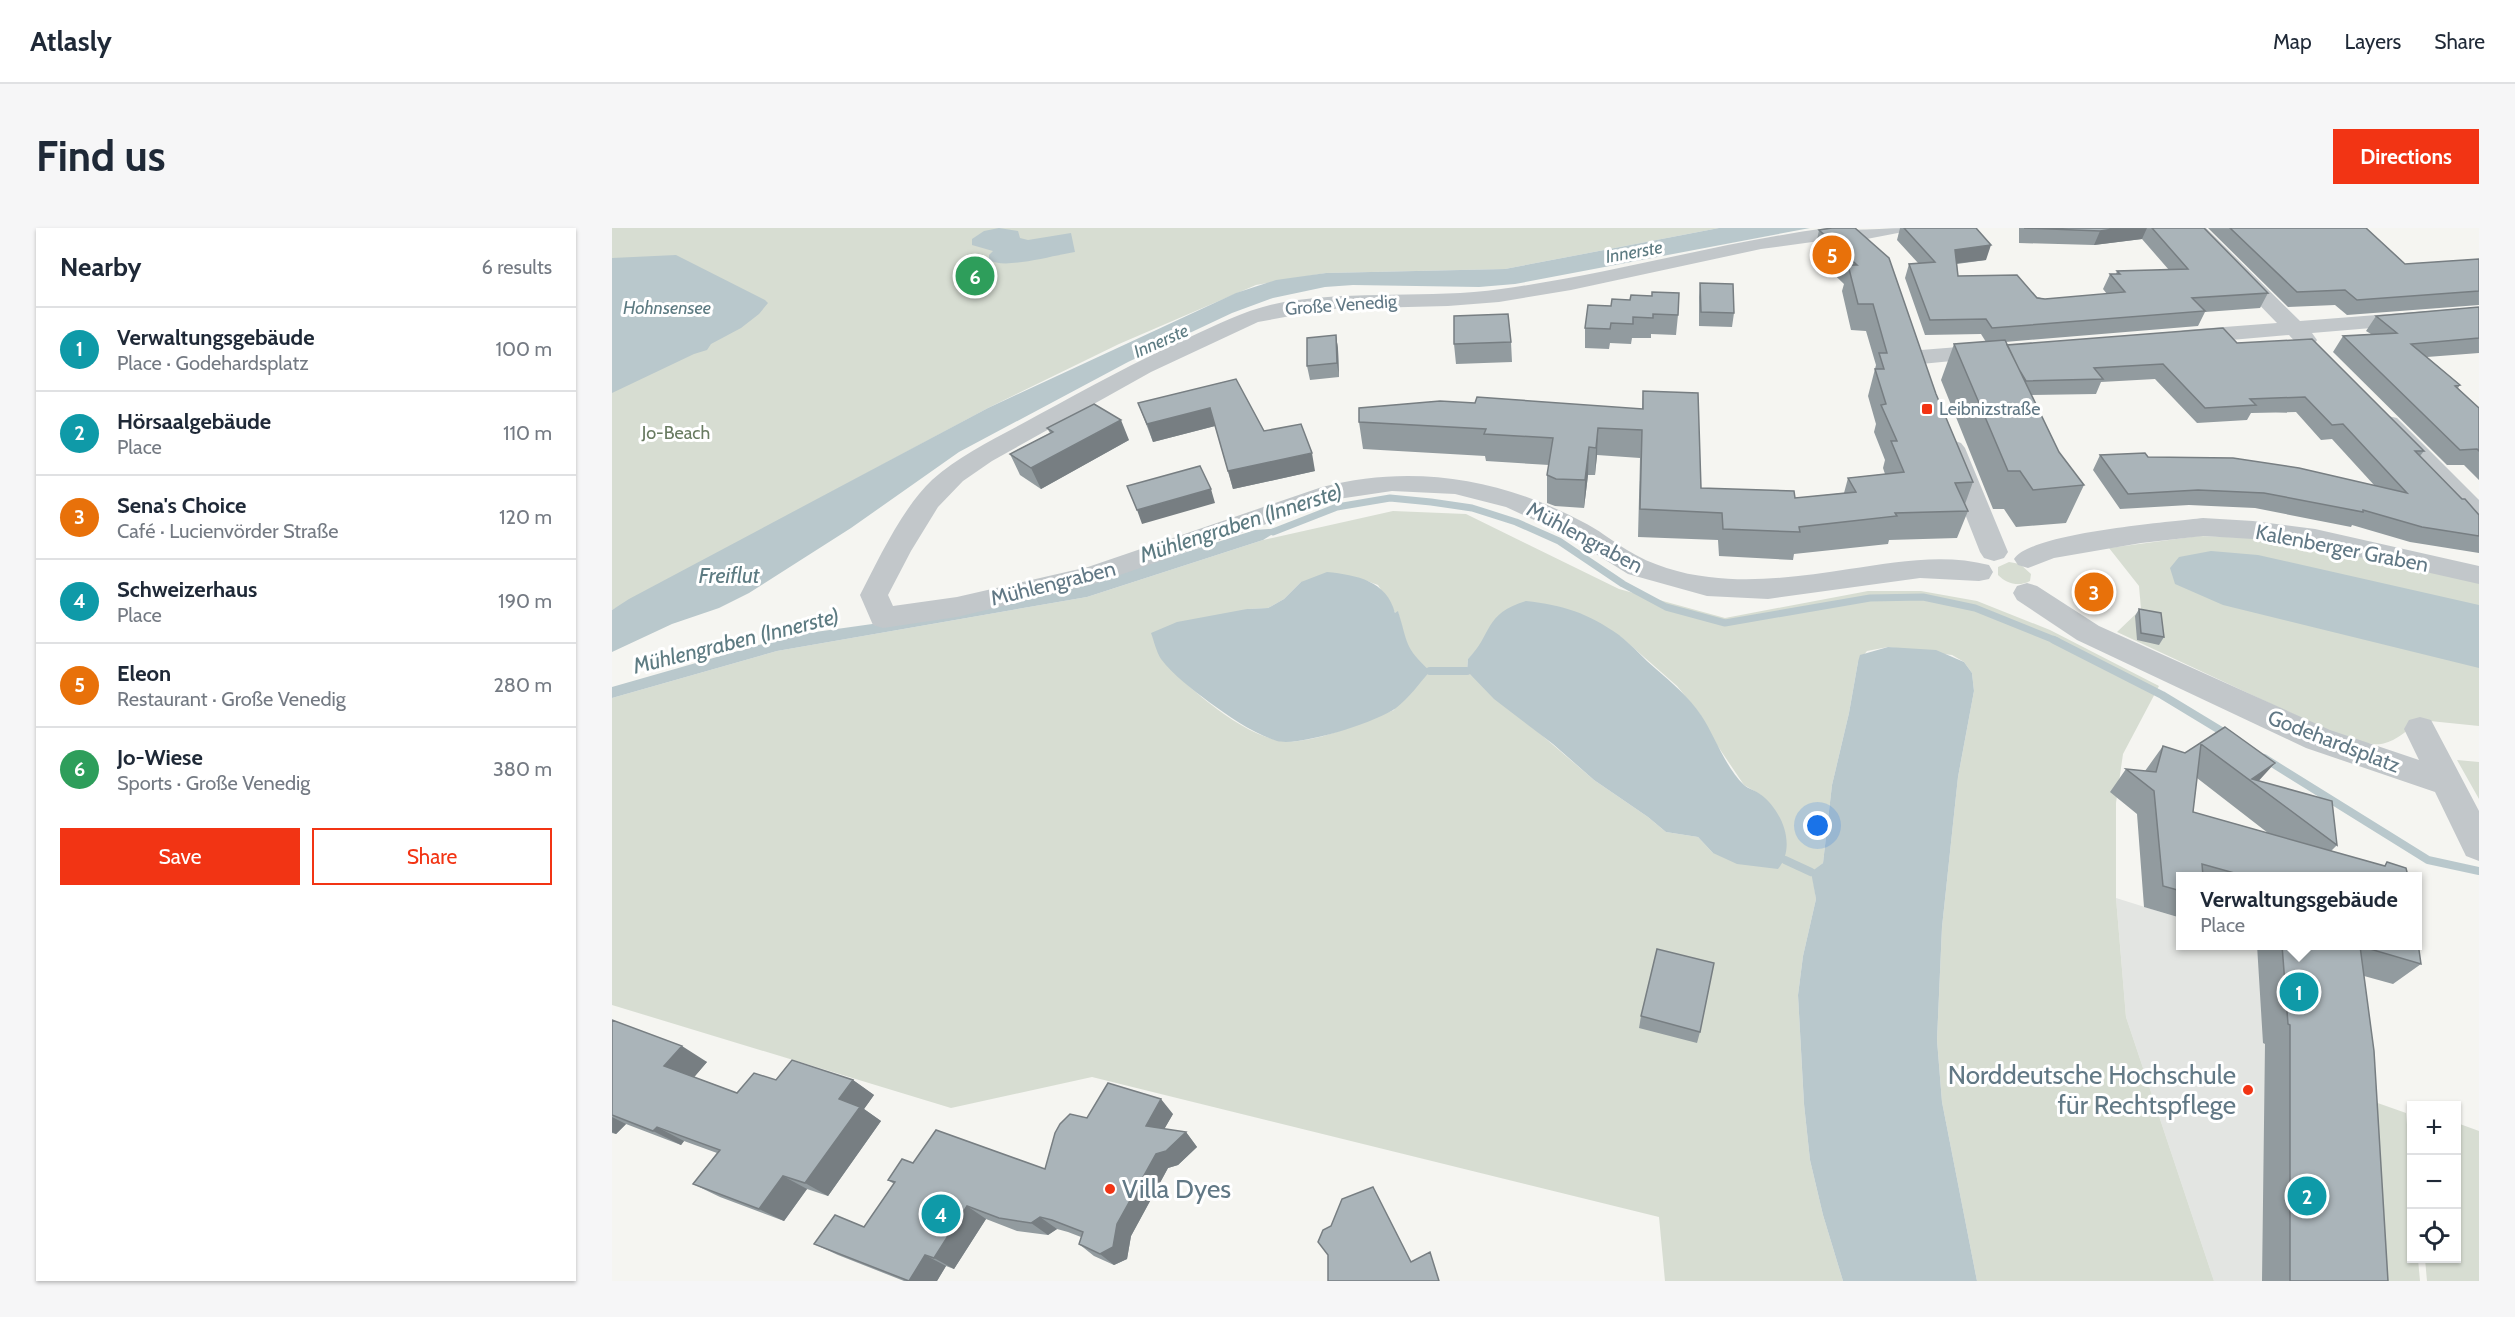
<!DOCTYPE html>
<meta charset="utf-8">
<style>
body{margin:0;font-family:Cabin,sans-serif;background:#f6f6f7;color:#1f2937}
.controls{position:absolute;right:18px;bottom:18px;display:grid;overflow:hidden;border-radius:0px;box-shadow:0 2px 4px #0004}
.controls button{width:54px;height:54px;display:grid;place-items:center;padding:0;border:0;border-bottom:2px solid #e0e1e3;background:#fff;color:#1f2937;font:30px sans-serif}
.you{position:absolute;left:1206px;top:598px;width:21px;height:21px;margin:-15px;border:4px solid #fff;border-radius:50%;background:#1a73e8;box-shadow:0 0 0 9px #1a73e833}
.badge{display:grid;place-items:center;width:39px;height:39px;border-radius:50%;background:#f23414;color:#fff;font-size:20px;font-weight:700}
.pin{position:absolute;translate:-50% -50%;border:3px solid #fff;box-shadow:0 2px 6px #0006}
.popup{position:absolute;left:1564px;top:644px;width:246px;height:78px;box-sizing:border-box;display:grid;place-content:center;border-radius:0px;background:#fff;filter:drop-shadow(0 2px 4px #0005);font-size:20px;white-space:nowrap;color:#747a83}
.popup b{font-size:22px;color:#1f2937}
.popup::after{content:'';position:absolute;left:50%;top:100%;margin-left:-12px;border:12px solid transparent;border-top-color:#fff}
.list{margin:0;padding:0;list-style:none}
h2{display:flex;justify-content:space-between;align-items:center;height:78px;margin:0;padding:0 24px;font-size:26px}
h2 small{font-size:20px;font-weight:400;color:#747a83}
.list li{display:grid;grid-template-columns:39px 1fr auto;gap:18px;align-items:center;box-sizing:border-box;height:84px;padding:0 24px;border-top:2px solid #e0e1e3}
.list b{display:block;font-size:22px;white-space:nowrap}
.list p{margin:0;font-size:20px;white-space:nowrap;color:#747a83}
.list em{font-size:20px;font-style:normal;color:#747a83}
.actions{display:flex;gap:12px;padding:18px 24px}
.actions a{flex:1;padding:14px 0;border:2px solid #f23414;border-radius:0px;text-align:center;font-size:21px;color:#f23414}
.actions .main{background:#f23414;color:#fff}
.icon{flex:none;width:33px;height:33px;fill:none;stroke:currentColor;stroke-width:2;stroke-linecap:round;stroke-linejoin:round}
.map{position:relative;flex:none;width:1867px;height:1053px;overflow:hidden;border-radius:0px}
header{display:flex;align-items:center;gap:36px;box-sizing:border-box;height:84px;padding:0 30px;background:#fff;border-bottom:2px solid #e0e1e3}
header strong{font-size:28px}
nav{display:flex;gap:33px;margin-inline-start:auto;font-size:21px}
.intro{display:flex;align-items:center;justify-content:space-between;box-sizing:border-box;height:144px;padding:0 36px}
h1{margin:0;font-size:42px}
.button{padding:15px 27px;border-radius:0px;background:#f23414;color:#fff;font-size:21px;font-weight:700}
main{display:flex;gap:36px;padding:0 36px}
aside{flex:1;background:#fff;border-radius:0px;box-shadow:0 2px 4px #0004}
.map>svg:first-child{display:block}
.built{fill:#e3e5e2}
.green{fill:#d7ddd2;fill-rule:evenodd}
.water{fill:#b9c8cc}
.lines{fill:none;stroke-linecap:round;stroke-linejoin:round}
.stream-far1{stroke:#b9c8cc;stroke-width:7}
.stream{stroke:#b9c8cc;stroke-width:8}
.minor{fill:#c2c7ca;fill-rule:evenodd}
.wall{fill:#929b9f;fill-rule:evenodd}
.shaded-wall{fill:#777e82}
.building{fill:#aab4b9;stroke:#777e82;stroke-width:1.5}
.poi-dot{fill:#f23414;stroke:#fff;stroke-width:2}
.labels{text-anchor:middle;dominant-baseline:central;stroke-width:6;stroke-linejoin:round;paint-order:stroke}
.far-water-label{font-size:18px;font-style:italic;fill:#5d7b82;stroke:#fff}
.far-street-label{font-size:18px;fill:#617885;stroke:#fff}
.far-poi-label{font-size:18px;fill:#617885;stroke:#fff;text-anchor:start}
.far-park-label{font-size:18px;fill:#697b61;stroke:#fff}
.street-label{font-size:21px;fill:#617885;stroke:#fff}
.water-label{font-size:22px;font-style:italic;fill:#5d7b82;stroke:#fff}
.near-poi-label{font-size:26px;fill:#617885;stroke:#fff;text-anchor:end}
</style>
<header>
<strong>Atlasly</strong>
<nav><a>Map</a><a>Layers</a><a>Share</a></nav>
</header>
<div class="intro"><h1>Find us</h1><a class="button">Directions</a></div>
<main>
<aside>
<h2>Nearby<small>6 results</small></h2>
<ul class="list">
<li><span class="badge" style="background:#0f9aa8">1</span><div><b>Verwaltungsgebäude</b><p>Place · Godehardsplatz</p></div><em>100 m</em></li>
<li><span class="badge" style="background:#0f9aa8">2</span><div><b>Hörsaalgebäude</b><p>Place</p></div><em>110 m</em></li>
<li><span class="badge" style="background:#e8710a">3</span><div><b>Sena's Choice</b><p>Café · Lucienvörder Straße</p></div><em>120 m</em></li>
<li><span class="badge" style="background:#0f9aa8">4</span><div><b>Schweizerhaus</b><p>Place</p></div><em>190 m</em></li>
<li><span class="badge" style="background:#e8710a">5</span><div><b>Eleon</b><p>Restaurant · Große Venedig</p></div><em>280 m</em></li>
<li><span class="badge" style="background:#2e9e5b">6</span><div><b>Jo-Wiese</b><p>Sports · Große Venedig</p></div><em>380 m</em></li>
</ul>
<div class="actions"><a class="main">Save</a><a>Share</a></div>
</aside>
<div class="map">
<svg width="1867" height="1053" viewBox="0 0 1867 1053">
<rect width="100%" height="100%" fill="#f5f5f1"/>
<path class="built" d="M1504 670 1568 690V718H1661L1743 1053H1602L1514 789Z"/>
<path class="green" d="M0 0H1107L893 41 714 45 644 57 507 116 376 180 0 382Z
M781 283 854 286 1007 361 1113 390 1256 363H1309L1365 373 1438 402 1547 458 1511 526 1504 575V670L1514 789 1602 1053H1365L1330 874 1325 812 1330 699 1346 549 1362 463 1360 445 1352 434 1340 427 1276 419 1255 423 1246 434 1237 485 1220 557 1211 635 1200 644 1204 671 1191 728 1186 767 1192 876 1198 932 1211 987 1231 1053H1053L1047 989 480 849 339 880 0 777V470L165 423 475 369 651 312ZM755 353 766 357 784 386 786 384 793 411 800 426 782 482C751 494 719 509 686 513 642 520 577 461 549 430L635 381 656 380 672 371 689 354ZM1008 408 1065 458 1088 486 1105 517 1132 557 1149 567 1101 625 1086 609 1054 604 1036 589 982 552 855 443 856 431 862 425Z
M1587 308 1695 312 1867 348V498L1808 492C1773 522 1768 521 1724 506L1505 404 1529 381 1527 358 1497 320Z
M1397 334 1408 336 1419 346 1418 353C1407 359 1395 356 1386 347V339Z
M1845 532 1867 534V571Z
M1760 873 1794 885 1800 952V1030L1806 1031 1808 1053H1769Z
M1845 895 1867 903V1053H1815L1813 1031 1844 1030Z"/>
<path class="water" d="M387 0 406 3 408 10 416 12 459 5 463 24C442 27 393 42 377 32V27L381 23 360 17V11L372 3Z
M1107 0H1198L903 56 867 59 741 57 713 59 661 70 620 85 516 134 347 224 239 300 137 365 107 380 60 396 0 424V382L17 371 376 180 624 65 664 52 714 45 893 41Z
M64 27 153 72 156 75 147 86 129 100 99 116 95 122 82 126 0 165V30Z
M671 300 651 312 475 369 165 423 0 470V459L182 407 303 390 475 356 643 302Z
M1599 323 1646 327 1867 377V440L1611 377 1563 356 1558 340 1567 329Z
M715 344C745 347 775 353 783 385L786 383C796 415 792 419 818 443 807 456 797 470 784 480 765 494 687 519 665 513 640 505 618 489 597 474 581 462 561 447 549 431 544 423 542 413 539 405L565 394 635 381 656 380 672 371 689 354Z
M914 373C951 377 976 385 1007 407 1020 417 1032 431 1044 441 1060 455 1077 469 1089 487 1103 508 1113 539 1132 557 1136 561 1143 562 1148 566 1170 582 1185 618 1166 641L1125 636 1101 625 1086 609 1054 604 1036 589 982 552 941 516 882 471 855 443 856 431C881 406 871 386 914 373Z
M1276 419 1324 422 1352 434 1360 445 1362 463 1346 549 1330 699 1325 812 1330 874 1365 1053H1231L1211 987 1198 932 1192 876 1186 767 1191 728 1204 671 1199 644 1211 635 1220 557 1237 485 1246 434 1248 427Z"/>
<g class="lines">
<path class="stream-far1" d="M661 304 725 279 778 270 819 274 860 280 904 294 947 313 1011 356 1054 379 1113 395 1258 370 1311 369 1363 380 1445 413"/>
<path class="stream" d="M1442 412 1550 467 1616 507
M818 443H855
M1652 530 1816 632 1867 643
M1173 632 1199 644"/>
<path class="minor" d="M1215 0C1241 4 1267 0 1294 0L1291 4 1234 15 1215 12 1149 21 959 62 887 74 836 78 716 81 646 94 539 144 380 233 351 253 326 279 299 323 276 367 281 378 345 369 476 339 710 259C799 236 888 250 969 293 986 301 1000 313 1015 322 1039 337 1069 346 1097 349 1144 355 1191 348 1237 341 1283 334 1332 325 1377 337L1381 344 1377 351 1367 353 1308 350 1156 371 1095 368 1016 346 950 305 894 279 843 266 780 263 726 271 482 356 345 389 271 400 261 397 248 367C266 332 291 279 320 252 350 225 391 207 426 187 476 160 525 133 576 110 608 95 638 80 672 74 744 62 817 71 889 61 999 46 1105 15 1215 0Z
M1573 0H1594L1688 93 1867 79V91L1700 105 1705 112 1702 117C1690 120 1685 116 1677 107L1573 116 1565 114 1562 109 1565 104 1573 102 1665 95Z
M1384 116 1392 118 1395 123 1392 128 1309 136 1301 134 1298 129 1301 124 1309 122Z
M1776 188 1785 190 1867 272V295L1858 293 1767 200 1764 195 1767 190Z
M1340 212 1349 215 1353 220 1396 324 1392 330 1382 333 1372 330 1368 324 1327 220 1331 215Z
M1591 290 1641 293 1703 301 1867 338V356L1703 319 1641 311 1591 308 1529 315 1442 330 1416 340 1406 337 1402 331C1418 305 1557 294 1591 290Z
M1415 355 1425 358 1487 398 1718 502 1807 532 1792 501 1797 492 1808 489 1819 492 1867 583V633L1854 628 1823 564 1694 520 1465 412 1405 372 1401 365 1405 358Z"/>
</g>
<path class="wall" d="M1243 0 1324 166 1361 254 1353 276 1356 283 1345 310 1277 312 1276 316 1182 326 1181 332 1107 328 1106 312 1026 309 1028 230 985 227 983 247H976L972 280 943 278 935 275V247L937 237 874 233 873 228 751 221 747 194 863 175 1030 181 1031 163 1089 260 1183 270 1232 265 1236 250 1273 246 1271 240 1273 232 1262 204 1264 196 1256 168 1264 137 1254 103 1239 102 1230 63 1232 56 1202 27 1207 2Z
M1288 0H1364L1374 32 1345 36 1346 48 1433 71 1495 66 1491 61 1498 46H1504L1505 43 1557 42 1530 11 1482 17 1407 15V0H1592L1656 65 1648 80 1593 84 1586 98 1393 114 1395 117 1625 115 1812 223 1808 228 1867 308V325L1798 314 1740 297 1739 299 1643 280 1577 277 1508 281 1481 242 1488 227 1536 229 1762 257 1720 211 1709 212 1684 184 1639 185 1635 192 1585 195 1543 151 1489 154 1484 166 1419 167 1447 224 1472 257 1454 295 1404 299 1392 281H1381L1329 152 1342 116 1374 114 1369 106 1313 107 1293 50 1297 36 1306 35 1285 12Z
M1596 0H1754L1793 36 1867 31V77L1735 87 1723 77 1676 79Z
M1088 55 1122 85 1120 99 1087 98V69Z
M976 77 1066 87 1064 107 1039 106V110H1020L1019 116 998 115 997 121 973 120V100Z
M1867 79V125L1815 129 1848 157 1846 160 1867 180V252L1852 237H1835L1721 124 1731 108 1759 106 1754 103 1764 88Z
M724 107 726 121 727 149 698 152 695 138Z
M899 114 900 134 844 136 842 116Z
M526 175 652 203 703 243 621 261 603 198 541 214Z
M435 200 517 212 429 261 408 247 398 226 438 205Z
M1527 381 1552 409 1547 417 1525 412 1523 388Z
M1613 499 1647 553 1725 617 1719 623 1772 638 1775 634 1796 648H1569V690L1532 679 1525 586 1498 564 1514 541 1533 543 1551 518 1573 525ZM1585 550 1656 605 1581 584Z
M1645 717H1806L1809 736 1781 756 1752 748 1776 1053H1650L1653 816 1651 815Z
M1029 788 1088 804 1085 815 1027 800Z
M0 792 95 834 82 849 125 865 164 852H241L262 867 252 881 269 893 216 968 195 961 172 993 108 969 81 956 105 925 72 913 69 917 14 896 4 906 0 905Z
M561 886 552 901 574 904 585 919 566 937 556 940 519 1008 515 1031 502 1037 482 1028 467 1016 469 1009 456 1004 445 1001 436 1007 405 1003 374 991 342 1041 334 1038 325 1053H292L226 1027 202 1016 252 999 282 956 276 952 301 935 433 941 475 890Z"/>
<path class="shaded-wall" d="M1508 0H1535L1530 11 1482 17 1488 3Z
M1379 17 1374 32 1339 36 1343 22Z
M724 107 726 121 727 149 725 135Z
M598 180 603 198 541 214 535 196Z
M509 192 517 212 429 261 419 240Z
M986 200 985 227 983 247 984 220Z
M977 219 976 247 972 280 973 252Z
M700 225 703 243 621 261 616 243Z
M599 261 603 275 530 296 525 282Z
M1663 535 1643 557 1640 551Z
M70 818 95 834 78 854 52 838Z
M241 852 262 867 252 881 269 893 216 968 193 955 227 871Z
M549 871 561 886 546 912 534 898Z
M0 889 14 896 4 906 0 904Z
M45 899 72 913 69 917 41 903Z
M574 904 585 919 566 937 556 940 519 1008 515 1031 502 1037 488 1026 544 926Z
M171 948 195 961 172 993 147 981Z
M355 978 374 991 342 1041 322 1030Z
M428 989 445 1001 436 1007 419 995Z
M313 1027 334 1038 325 1053H297Z"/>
<path class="building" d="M1220 0H1243L1277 30 1324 166 1361 254 1343 255 1356 283 1283 285 1285 288 1187 299 1188 304 1111 301 1110 285 1028 281 1030 202 986 200 984 220 977 219 973 252 944 251 935 247 941 210 872 206 874 201 747 194V180L828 173 863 175 865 169 1031 181V163L1086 165 1089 260 1182 263 1183 270 1244 264 1236 250 1292 244 1279 213H1285L1269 177 1274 176 1263 141H1272L1267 125H1275L1261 76H1246L1236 37H1245L1207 2Z
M1292 0H1364L1379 17 1343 22 1346 48 1405 47 1425 70 1433 71 1513 64 1498 46H1508L1505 43 1576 41 1540 0H1592L1656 65 1580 70 1593 83 1380 100 1374 91 1318 92 1297 36 1323 34Z
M1412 0H1508L1488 3Z
M1618 0H1754L1793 36 1867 31V63L1745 72 1733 62 1685 64Z
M1088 55 1121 56 1122 85 1089 84Z
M1040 64 1067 65 1066 87 1041 86V90L1021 89V96L999 95 998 101 973 100 976 77 999 78 1000 71 1018 72 1019 67 1040 68Z
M1867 79V110L1799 116 1848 157 1843 158 1867 180V223L1865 221 1848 222 1731 108 1785 105 1764 88Z
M896 86 899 114 842 116V88Z
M1611 100 1625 115 1700 111 1812 223H1803L1850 271H1853L1867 287V308L1810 299 1751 282V284L1652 265 1586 262 1516 266 1488 227 1533 225 1536 229 1621 230 1687 240 1795 265 1731 196 1720 197 1693 169 1638 171 1644 177 1593 180 1551 136 1482 140 1491 151 1414 153 1408 143 1395 117Z
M724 107 725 135 695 138V110Z
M1393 112 1447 224 1472 257 1421 262 1408 243H1396L1342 116Z
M624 151 652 203 689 196 700 225 616 243 598 180 535 196 526 175Z
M482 176 509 192 419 240 398 226 441 204 435 200Z
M588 238 599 261 525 282 515 258Z
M1527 381 1549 385 1552 409 1529 405Z
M1613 499 1663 535 1640 551 1720 573 1725 617 1589 516 1581 584 1773 638 1775 634 1794 640 1796 648H1633L1590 636 1591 648H1569V663L1551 658 1542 563 1514 541 1544 544 1551 518 1573 525Z
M1806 715 1809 736 1748 718 1762 823 1776 1053H1678V797L1676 796 1670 717H1806Z
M1045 721 1102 735 1088 804 1029 788Z
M0 792 70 818 52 838 125 865 142 845 164 852 180 832 241 852 227 871 248 879 193 955 171 948 147 981 81 956 108 922 45 899 41 903 0 887Z
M496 855 549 871 534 898 574 904 554 923 544 926 505 996 501 1019 488 1026 467 1016 471 1004 440 992 428 989 419 995 387 990 355 978 322 1030 313 1027 297 1053 202 1016 223 987 252 999 283 954 276 952 290 931 301 935 324 902 433 941 443 905 448 896 458 886 475 890Z
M761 959 799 1034 818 1024 827 1053H716V1027L706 1014 711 1002 719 998 730 971Z"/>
<g class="poi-dot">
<rect x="1309" y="175" width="12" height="12" rx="3"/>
<circle cx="1636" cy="862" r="6"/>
<circle cx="498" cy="961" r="6"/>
</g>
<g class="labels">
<g class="far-water-label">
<text transform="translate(1022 24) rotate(-10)">Innerste</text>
<text x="55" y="80">Hohnsensee</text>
<text transform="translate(549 113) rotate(-24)">Innerste</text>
</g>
<g class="far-street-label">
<text transform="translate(729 77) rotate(-4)">Große Venedig</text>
</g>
<g class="far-poi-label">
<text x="1327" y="181">Leibnizstraße</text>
</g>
<g class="far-park-label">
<text x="64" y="205">Jo-Beach</text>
</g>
<g class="street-label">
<text transform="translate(973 309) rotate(28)">Mühlengraben</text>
<text transform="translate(1730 320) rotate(11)">Kalenberger Graben</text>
<text transform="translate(441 355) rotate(-14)">Mühlengraben</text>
<text transform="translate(1722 513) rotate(21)">Godehardsplatz</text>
</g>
<g class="water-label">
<text transform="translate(629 295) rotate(-18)">Mühlengraben (Innerste)</text>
<text x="117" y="347">Freiflut</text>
<text transform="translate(124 413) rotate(-14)">Mühlengraben (Innerste)</text>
</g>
<g class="near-poi-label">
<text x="1624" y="847">Norddeutsche Hochschule<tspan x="1624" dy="30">für Rechtspflege</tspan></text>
<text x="510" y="961" text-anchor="start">Villa Dyes</text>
</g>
</g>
</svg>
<div class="controls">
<button>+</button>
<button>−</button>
<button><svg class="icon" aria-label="locate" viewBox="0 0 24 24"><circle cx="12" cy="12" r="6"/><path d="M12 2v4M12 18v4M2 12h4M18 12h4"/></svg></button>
</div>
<div class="you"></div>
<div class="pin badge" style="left:1687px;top:764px;background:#0f9aa8">1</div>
<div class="popup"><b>Verwaltungsgebäude</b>Place</div>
<div class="pin badge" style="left:1695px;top:968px;background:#0f9aa8">2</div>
<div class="pin badge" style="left:1482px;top:364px;background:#e8710a">3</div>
<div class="pin badge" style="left:329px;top:986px;background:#0f9aa8">4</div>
<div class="pin badge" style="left:1220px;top:27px;background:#e8710a">5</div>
<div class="pin badge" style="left:363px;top:48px;background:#2e9e5b">6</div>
</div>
</main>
